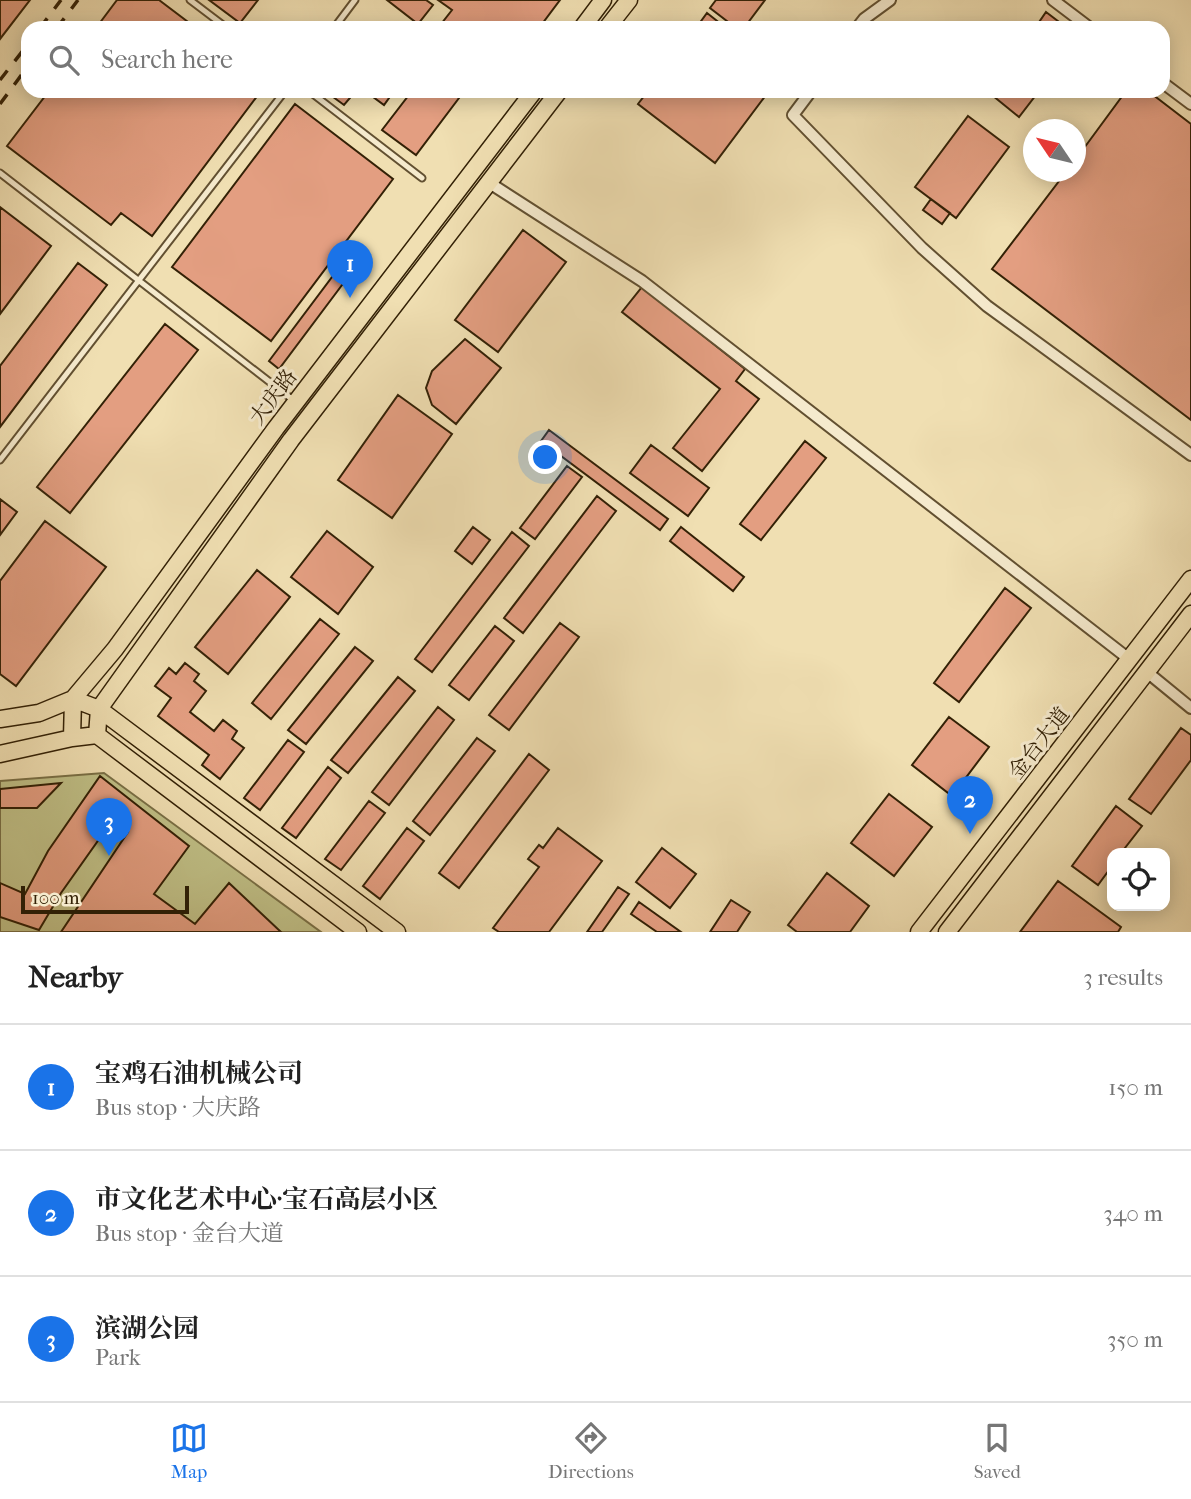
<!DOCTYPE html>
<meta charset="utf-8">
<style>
body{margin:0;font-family:"IM FELL French Canon","Noto Serif SC",serif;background:#f6f6f6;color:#222}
.controls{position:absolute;right:21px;bottom:21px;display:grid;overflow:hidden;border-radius:14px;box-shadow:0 4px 18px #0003}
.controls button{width:63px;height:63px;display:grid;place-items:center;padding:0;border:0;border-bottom:2px solid #e0e0e0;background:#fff;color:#222;font:35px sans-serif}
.compass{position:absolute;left:1023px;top:119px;width:63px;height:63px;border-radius:50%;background:#fff;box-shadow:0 4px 18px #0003;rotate:305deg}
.scale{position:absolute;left:21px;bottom:18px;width:168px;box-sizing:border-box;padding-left:7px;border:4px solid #332106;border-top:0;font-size:19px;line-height:24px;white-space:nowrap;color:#332106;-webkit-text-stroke:5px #f5eacd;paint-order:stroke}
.you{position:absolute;left:546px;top:458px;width:24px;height:24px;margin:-18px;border:5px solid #fff;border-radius:50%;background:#1a73e8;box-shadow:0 0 0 10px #1a73e833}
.badge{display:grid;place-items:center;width:46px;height:46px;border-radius:50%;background:#1a73e8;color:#fff;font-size:23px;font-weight:700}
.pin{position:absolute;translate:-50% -58px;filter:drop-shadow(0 2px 4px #0008)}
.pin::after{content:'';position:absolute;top:37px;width:24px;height:21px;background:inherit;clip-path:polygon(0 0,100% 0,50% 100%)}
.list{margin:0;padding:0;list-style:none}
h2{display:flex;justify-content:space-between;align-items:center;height:91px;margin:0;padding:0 28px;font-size:30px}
h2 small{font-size:23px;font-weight:400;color:#767676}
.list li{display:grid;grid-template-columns:46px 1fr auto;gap:21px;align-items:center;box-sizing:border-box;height:126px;padding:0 28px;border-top:2px solid #e0e0e0}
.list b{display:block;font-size:26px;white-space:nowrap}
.list p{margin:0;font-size:23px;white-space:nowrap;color:#767676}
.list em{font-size:23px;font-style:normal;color:#767676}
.icon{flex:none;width:38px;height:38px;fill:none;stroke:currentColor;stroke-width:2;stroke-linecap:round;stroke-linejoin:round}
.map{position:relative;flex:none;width:1191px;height:932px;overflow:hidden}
.search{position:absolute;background:#fff;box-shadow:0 4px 18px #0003;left:21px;right:21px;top:21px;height:77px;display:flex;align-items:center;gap:18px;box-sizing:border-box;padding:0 24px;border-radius:21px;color:#767676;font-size:26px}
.sheet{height:469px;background:#fff}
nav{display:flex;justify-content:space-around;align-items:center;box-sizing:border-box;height:98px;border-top:2px solid #e0e0e0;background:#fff;font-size:19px;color:#767676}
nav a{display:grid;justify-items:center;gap:4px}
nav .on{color:#1a73e8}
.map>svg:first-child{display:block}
.green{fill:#c0c087;stroke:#7a7046;stroke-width:2}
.building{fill:#e39e81;stroke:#332106;stroke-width:2}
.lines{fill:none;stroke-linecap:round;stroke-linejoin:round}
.service-casing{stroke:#625031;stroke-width:9}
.minor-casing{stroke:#625031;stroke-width:14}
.primary-casing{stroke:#332106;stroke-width:19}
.service{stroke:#f5eacd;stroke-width:5}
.minor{stroke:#f5eacd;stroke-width:10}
.primary{stroke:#f0dfb2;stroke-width:16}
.rail{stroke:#332106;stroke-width:3.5;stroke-dasharray:12 12;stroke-linecap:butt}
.labels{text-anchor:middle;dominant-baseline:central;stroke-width:6;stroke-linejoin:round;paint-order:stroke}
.street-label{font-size:21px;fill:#332106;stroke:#f5eacd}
</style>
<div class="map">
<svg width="1191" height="932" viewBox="0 0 1191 932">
<rect width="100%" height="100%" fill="#f0dfb2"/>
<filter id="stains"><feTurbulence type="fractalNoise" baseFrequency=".00286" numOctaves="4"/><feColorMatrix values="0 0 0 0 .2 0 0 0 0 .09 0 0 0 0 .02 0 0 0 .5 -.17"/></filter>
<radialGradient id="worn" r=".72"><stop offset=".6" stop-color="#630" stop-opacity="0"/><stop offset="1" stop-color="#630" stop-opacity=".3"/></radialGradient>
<path class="green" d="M104 773 321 932H0V781Z"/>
<path class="building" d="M0 0H30L0 39Z
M117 0H159L196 28H96Z
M209 0H258L240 23Z
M387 0H426L433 5 418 24Z
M438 0H560L539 28H438L452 10Z
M716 0H765L744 28H736L710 8Z
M1046 12 1067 28H1035Z
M707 13 726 28H696Z
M49 91H261L152 236 121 213 111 225 7 146Z
M325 91H354L355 92 344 105Z
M365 91H394L384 105Z
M412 91H449L459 98 416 155 382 130Z
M648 91H769L715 163 638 104Z
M987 91H1039L1019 117Z
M1126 91H1148L1191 124V420L992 269 1066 172H1076V159Z
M295 104 393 179 271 341 172 267Z
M968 116 1009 147 956 218 915 187Z
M931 199 950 213 942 224 923 210Z
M0 207 51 246 0 314Z
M523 230 566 262 498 352 455 320Z
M350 253 360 261 279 369 269 361Z
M78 263 107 285 0 427V366Z
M642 287 745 369 736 381 759 399 702 471 673 448 720 389 622 312Z
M165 324 198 350 70 513 37 487Z
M465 339 501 368 456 424 432 405 426 388 432 371Z
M398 395 452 434 392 518 338 480Z
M549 430 668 519 660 530 541 441Z
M805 441 826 458 761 540 740 524Z
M651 445 709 488 688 516 630 473Z
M567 466 582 477 535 539 520 528Z
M597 496 616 511 523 633 504 618Z
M0 499 17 512 0 535Z
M45 521 106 567 16 686 0 674V581Z
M473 527 490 540 472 564 455 551Z
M681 527 744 577 733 591 670 541Z
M327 531 373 567 338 614 291 577Z
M512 532 529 546 432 672 415 659Z
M257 570 290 597 228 674 195 647Z
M1005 588 1031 608 959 702 934 683Z
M320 619 339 634 271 719 252 703Z
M560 623 579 637 509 730 489 715Z
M495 626 514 641 469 700 449 685Z
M355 647 373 661 306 744 288 730Z
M185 663 199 674 194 681 206 691 190 712 214 731 223 720 237 731 232 739 244 748 220 779 202 765 209 755 158 716 171 698 155 686 169 668 176 674Z
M398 677 415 691 348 773 331 760Z
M438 707 454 720 389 805 372 792Z
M949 717 989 747 952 796 912 765Z
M1181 728 1191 735V760L1151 814 1129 799Z
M477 738 495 751 430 835 413 821Z
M288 740 304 752 260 810 244 798Z
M529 754 549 770 459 888 439 873Z
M328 767 341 778 296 838 282 828Z
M100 776 189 846 154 894 195 924 229 883 281 932H61L128 832 112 821 61 893 39 930 0 917V883L25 894 48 851Z
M61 783 37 808H0V789Z
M889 794 932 827 894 876 851 843Z
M369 801 385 813 341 870 325 859Z
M1116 806 1142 826 1121 853H1112V866L1098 885 1072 866Z
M407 828 424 841 380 899 363 886Z
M558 828 602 861 549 932H499L493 928 539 867 528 859 539 845 543 848Z
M662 848 696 874 670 908 636 882Z
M827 873 869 906 850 932H797L788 925Z
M1058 881 1121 927 1118 932H1020Z
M618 887 629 894 602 932H587Z
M731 900 750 912 737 932H710Z
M639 902 681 932H657L631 914Z"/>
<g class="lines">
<g class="service-casing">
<path id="service" d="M190 0 227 28
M334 28 355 0
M309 91 422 178
M0 173 293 400
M0 460 285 91"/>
</g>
<g class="minor-casing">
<path id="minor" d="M1053 0 1090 28
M857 28 864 19 890 0
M1163 83 1191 104
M811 91 793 115 922 248 987 306 1191 455
M488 182 642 281 1129 659
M1147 672 1191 708"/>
</g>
<g class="primary-casing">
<path id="primary" d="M582 28 603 0
M607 28 629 0
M0 719 39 713 73 699 99 709 397 932
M97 735 99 709 291 440 559 91
M72 738 73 699 115 649 276 428 534 91
M0 754 72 738 97 735 358 932
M919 932 1191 579
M947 932 1191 614"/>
</g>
<use href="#service" class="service"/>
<use href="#minor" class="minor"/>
<use href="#primary" class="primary"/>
<path class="rail" d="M40 28 61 0
M57 28 78 0
M0 80 28 44
M0 104 28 66"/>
</g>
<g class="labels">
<g class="street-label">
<text transform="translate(273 397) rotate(-53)">大庆路</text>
<text transform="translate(1039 743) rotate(-52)">金台大道</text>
</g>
</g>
<rect width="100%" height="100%" filter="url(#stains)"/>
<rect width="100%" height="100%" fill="url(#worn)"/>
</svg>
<div class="controls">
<button><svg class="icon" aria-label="locate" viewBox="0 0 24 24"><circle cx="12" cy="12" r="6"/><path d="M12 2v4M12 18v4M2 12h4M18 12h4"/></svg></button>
</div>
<svg class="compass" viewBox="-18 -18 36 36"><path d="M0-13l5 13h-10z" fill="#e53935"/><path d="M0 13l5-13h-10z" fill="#767676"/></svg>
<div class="scale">100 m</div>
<div class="you"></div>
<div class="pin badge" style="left:350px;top:298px">1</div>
<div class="pin badge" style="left:970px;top:834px">2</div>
<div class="pin badge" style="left:109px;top:856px">3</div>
<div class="search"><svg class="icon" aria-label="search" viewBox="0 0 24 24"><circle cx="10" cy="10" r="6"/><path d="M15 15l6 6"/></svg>Search here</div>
</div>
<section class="sheet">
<h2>Nearby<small>3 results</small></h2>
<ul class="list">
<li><span class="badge">1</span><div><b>宝鸡石油机械公司</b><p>Bus stop · 大庆路</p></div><em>150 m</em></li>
<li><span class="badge">2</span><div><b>市文化艺术中心·宝石高层小区</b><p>Bus stop · 金台大道</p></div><em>340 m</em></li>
<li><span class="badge">3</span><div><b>滨湖公园</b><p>Park</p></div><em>350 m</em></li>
</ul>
</section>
<nav>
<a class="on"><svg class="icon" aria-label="map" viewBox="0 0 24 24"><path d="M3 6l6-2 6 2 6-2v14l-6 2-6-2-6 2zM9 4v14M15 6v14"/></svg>Map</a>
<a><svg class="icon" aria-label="directions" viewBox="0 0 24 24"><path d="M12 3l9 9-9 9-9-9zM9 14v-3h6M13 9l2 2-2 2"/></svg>Directions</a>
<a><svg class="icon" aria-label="saved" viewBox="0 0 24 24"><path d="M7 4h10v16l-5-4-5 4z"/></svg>Saved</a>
</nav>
